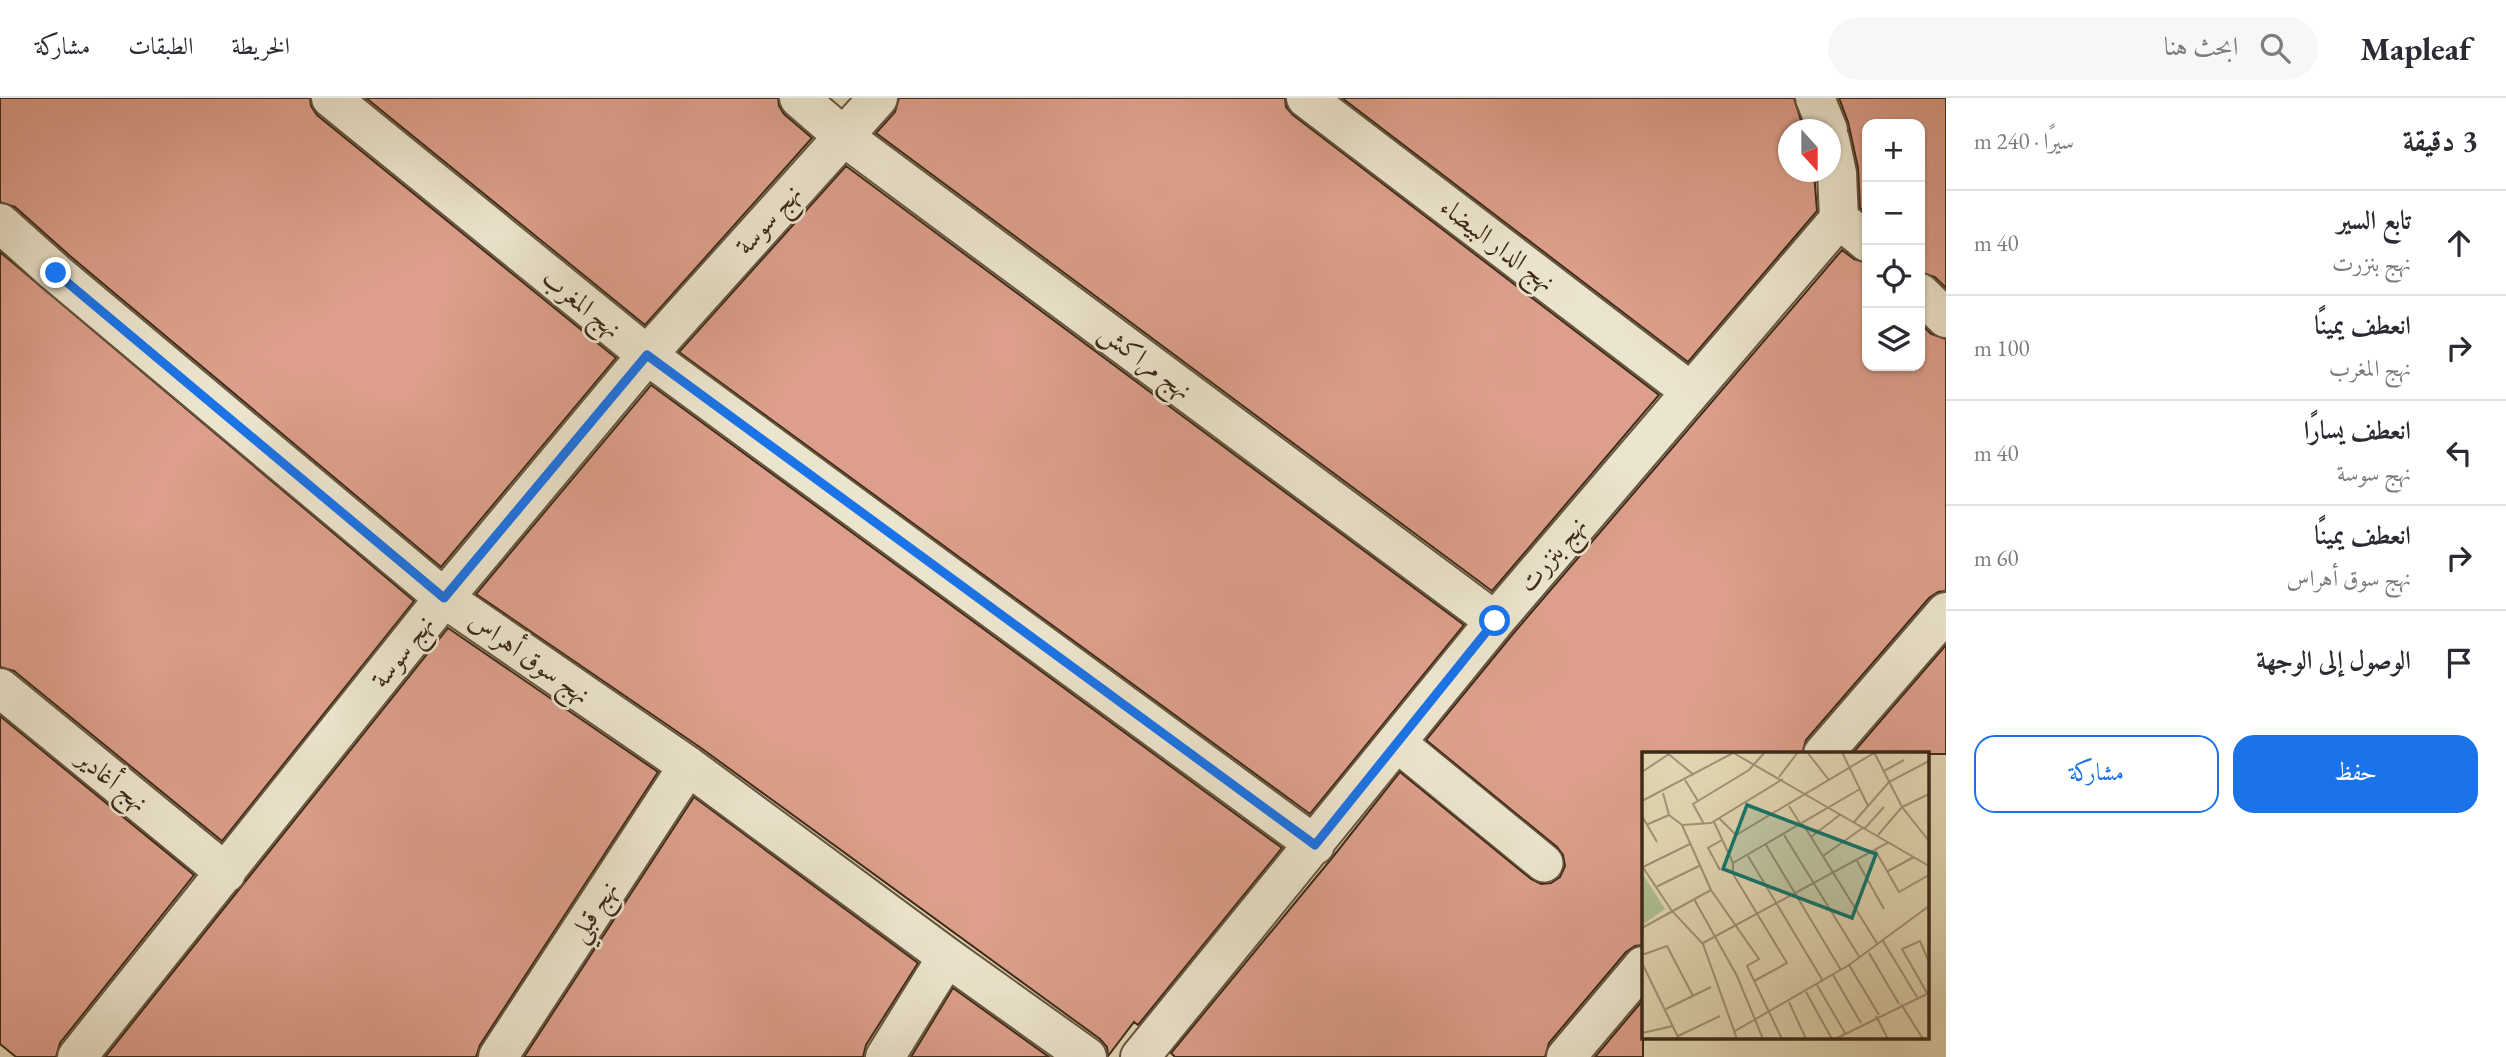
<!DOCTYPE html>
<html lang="ar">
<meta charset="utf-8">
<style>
body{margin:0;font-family:"EB Garamond",Amiri,serif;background:#f7f7f7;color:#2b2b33;direction:rtl}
.controls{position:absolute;right:21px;top:21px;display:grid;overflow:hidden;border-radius:14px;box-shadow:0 2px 5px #0004}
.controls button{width:63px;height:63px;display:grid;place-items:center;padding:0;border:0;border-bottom:2px solid #e1e1e2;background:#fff;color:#2b2b33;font:35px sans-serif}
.compass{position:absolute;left:1778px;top:21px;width:63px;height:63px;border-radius:50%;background:#fff;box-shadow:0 2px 5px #0004;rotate:159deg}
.stop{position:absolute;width:21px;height:21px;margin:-16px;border:5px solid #1a73e8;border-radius:50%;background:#fff}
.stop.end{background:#1a73e8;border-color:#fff;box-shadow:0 2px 7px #0008}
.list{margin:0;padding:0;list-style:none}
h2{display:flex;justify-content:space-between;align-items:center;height:91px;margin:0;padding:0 28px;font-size:30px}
h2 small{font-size:23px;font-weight:400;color:#7c7c81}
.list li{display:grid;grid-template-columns:46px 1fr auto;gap:21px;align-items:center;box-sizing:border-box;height:105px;padding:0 28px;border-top:2px solid #e1e1e2}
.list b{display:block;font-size:26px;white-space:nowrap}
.list p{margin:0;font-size:23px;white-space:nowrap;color:#7c7c81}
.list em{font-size:23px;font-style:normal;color:#7c7c81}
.actions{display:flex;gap:14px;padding:21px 28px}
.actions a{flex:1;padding:16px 0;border:2px solid #1a73e8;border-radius:21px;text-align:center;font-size:24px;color:#1a73e8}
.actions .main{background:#1a73e8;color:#fff}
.icon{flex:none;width:38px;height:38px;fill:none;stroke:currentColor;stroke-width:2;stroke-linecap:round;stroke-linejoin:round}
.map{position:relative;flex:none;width:1946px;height:959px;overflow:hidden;direction:ltr}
header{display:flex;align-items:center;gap:42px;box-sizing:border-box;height:98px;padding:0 35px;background:#fff;border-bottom:2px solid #e1e1e2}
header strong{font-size:33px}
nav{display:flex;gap:38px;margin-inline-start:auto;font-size:24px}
.search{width:490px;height:63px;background:#f7f7f7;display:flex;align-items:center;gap:18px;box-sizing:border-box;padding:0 24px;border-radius:38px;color:#7c7c81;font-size:26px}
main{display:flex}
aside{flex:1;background:#fff}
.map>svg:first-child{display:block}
.building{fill:#dd9f8b;stroke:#3d2a18;stroke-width:2}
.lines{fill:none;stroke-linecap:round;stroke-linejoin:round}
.pedestrian-casing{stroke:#66553f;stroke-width:40}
.minor-casing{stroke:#66553f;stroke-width:42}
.pedestrian{stroke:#ece5ce;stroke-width:37}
.minor{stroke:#ece5ce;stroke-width:38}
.route{stroke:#1a73e8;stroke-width:9}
.labels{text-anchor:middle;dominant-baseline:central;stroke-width:5;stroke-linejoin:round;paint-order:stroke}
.street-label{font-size:26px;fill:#3d2a18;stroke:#ece5ce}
.inset-road{fill:none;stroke:#a09275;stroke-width:2}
.view{fill:#0f766e;fill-opacity:0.15;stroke:#0f766e;stroke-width:3.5}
.inset-edge{fill:none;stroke:#3d2a18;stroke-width:3.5}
</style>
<header>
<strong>Mapleaf</strong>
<div class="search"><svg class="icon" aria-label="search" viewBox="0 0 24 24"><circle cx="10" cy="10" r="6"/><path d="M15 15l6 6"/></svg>ابحث هنا</div>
<nav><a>الخريطة</a><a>الطبقات</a><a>مشاركة</a></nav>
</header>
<main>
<aside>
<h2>3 دقيقة<small>سيرًا · 240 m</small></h2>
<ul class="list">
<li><svg class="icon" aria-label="ahead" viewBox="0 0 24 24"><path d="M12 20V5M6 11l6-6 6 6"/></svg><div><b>تابع السير</b><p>نهج بنزرت</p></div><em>40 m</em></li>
<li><svg class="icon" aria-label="right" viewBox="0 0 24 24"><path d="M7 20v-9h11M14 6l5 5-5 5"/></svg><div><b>انعطف يمينًا</b><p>نهج المغرب</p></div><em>100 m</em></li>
<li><svg class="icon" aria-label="left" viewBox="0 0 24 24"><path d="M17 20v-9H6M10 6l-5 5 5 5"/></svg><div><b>انعطف يسارًا</b><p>نهج سوسة</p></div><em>40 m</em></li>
<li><svg class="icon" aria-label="right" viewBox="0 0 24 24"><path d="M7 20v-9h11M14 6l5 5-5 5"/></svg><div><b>انعطف يمينًا</b><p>نهج سوق أهراس</p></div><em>60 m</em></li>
<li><svg class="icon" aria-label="arrive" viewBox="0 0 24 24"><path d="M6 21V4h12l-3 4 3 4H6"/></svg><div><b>الوصول إلى الوجهة</b></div></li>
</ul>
<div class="actions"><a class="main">حفظ</a><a>مشاركة</a></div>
</aside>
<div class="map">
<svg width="1946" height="959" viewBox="0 0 1946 959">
<rect width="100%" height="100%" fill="#e2d7b3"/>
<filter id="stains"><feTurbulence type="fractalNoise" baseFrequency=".00286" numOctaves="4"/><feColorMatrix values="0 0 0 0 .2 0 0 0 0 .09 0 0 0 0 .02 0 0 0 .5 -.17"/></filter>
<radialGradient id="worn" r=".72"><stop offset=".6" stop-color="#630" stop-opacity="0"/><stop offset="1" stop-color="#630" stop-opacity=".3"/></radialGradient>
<path class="building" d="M0 0H310L311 8 317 17 616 260 441 469 70 158 15 109 0 104Z
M366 0H778L779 8 784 16 812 40 645 227Z
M899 0H1285L1286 9 1293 17 1659 297 1492 493 876 35 895 14Z
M1342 0H1794L1804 32H1788V74H1814L1817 113 1688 264Z
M1839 0H1946V190L1935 179 1920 174V26H1867V116L1860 110 1858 70 1848 24Z
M846 68 1464 527 1310 716 679 254Z
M1842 152 1854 161 1867 165V268H1920V225L1931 236 1946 241V493L1938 494 1929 500 1806 642 1802 656H1643V847L1635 848 1626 854 1549 945 1545 959H1175L1171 955 1332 760 1400 674 1531 781 1541 786 1551 785 1560 779 1565 768 1563 757 1557 749 1426 642 1512 537Z
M0 154 414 503 222 743 14 573 0 569Z
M651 287 1282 750 1138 927 1134 924 1108 958 1107 949 1100 941 701 650 476 496Z
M448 530 658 674 480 947 476 959H105Z
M1946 547V656H1852Z
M0 618 194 777 60 945 56 959H16L0 946Z
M694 699 918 865 866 947 863 959H524Z
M953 890 1049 959H911Z
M1643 902V959H1595Z"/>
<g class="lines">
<g class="pedestrian-casing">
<path id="pedestrian" d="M1396 644 1544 765"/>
</g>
<g class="minor-casing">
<path id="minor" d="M331 0 647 257 1315 747
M799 0 843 38 1495 523
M1306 0 1690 293
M1815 0 1828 32
M1830 42 1837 75 1839 121 1867 144
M0 125 56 175 444 500 688 668 947 859 1087 959
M1920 195 1946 220
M0 590 226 775
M1823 656 1946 514
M77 959 444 500 647 257 878 0
M498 959 688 668
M885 959 947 859
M1140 959 1495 523 1839 121
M1566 959 1643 868"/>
</g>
<use href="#pedestrian" class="pedestrian"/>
<use href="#minor" class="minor"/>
</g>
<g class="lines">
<path class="route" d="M56 175 444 500 647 257 1315 747 1495 523"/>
</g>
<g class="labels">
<g class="street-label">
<text transform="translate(768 121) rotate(-48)">نهج سوسة</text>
<text transform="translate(1498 146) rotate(37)">نهج الدار البيضاء</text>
<text transform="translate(582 205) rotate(39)">نهج المغرب</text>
<text transform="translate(1146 263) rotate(37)">نهج مراكش</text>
<text transform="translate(1552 456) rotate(-50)">نهج بنزرت</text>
<text transform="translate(402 553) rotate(-52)">نهج سوسة</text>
<text transform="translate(530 559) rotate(35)">نهج سوق أهراس</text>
<text transform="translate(113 682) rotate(39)">نهج أغادير</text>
<text transform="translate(593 813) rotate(-57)">نهج قبلي</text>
</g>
</g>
<g transform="translate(1642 654)">
<rect width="287" height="287" fill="#e2d7b3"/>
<path d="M0 121 23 157 0 173Z" fill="#adbf92"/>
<path class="inset-road" d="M24 0 52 23M90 0 287 114M165 0 187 28M200 0 226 54M232 0 260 55 287 89M242 19 262 8M0 20 27 2M137 25 156 0M43 28 56 49M21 41 27 63 40 73 69 138 117 207 105 214 140 287M0 49 91 1M147 54 159 73M0 64 15 90M77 66 94 83 232 1M72 70 91 111V122L145 211 112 229M212 70 247 30 287 9M62 72 51 52 107 18 123 0M161 72 236 193M4 73 27 63M40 73 69 71 141 27M223 76 242 55M142 83 218 206M236 83 260 55 287 42M169 85 199 62M124 93 199 218M233 98 257 140 287 123M106 104 181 229M181 104 222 75M215 109 242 157M91 111 218 37M0 114 30 159 61 192 95 287M1 115 48 92M78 118 66 96 80 88M246 119 272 105M14 135 57 114M52 147 95 224 121 287M0 176 69 138M241 189 275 245M61 191 247 90M227 201 257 252M0 203 25 194 51 244M0 211 37 287M207 213 237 263M191 223 219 271M175 233 203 281M164 240 190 287M285 241 260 197 278 189 287 210M147 250 164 287M259 252 281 287M24 257 69 235M234 264 246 287M93 279 207 213 287 154M0 281 31 274M36 284 78 264M193 287 287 241"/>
<path class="view" d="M105 53 234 102 210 166 81 117Z"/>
<rect width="287" height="287" class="inset-edge"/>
</g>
<rect width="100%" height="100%" filter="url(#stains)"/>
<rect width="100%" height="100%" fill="url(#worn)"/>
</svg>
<div class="controls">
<button>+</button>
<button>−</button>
<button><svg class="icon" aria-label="locate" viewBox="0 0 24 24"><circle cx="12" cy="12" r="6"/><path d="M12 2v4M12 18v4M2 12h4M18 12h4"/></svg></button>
<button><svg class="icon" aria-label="layers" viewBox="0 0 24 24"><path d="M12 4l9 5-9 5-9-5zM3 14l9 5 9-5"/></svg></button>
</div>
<svg class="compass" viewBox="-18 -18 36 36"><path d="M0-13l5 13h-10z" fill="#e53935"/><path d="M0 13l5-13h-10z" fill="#7c7c81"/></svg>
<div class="stop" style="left:1495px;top:523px"></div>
<div class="stop end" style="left:56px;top:175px"></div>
</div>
</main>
